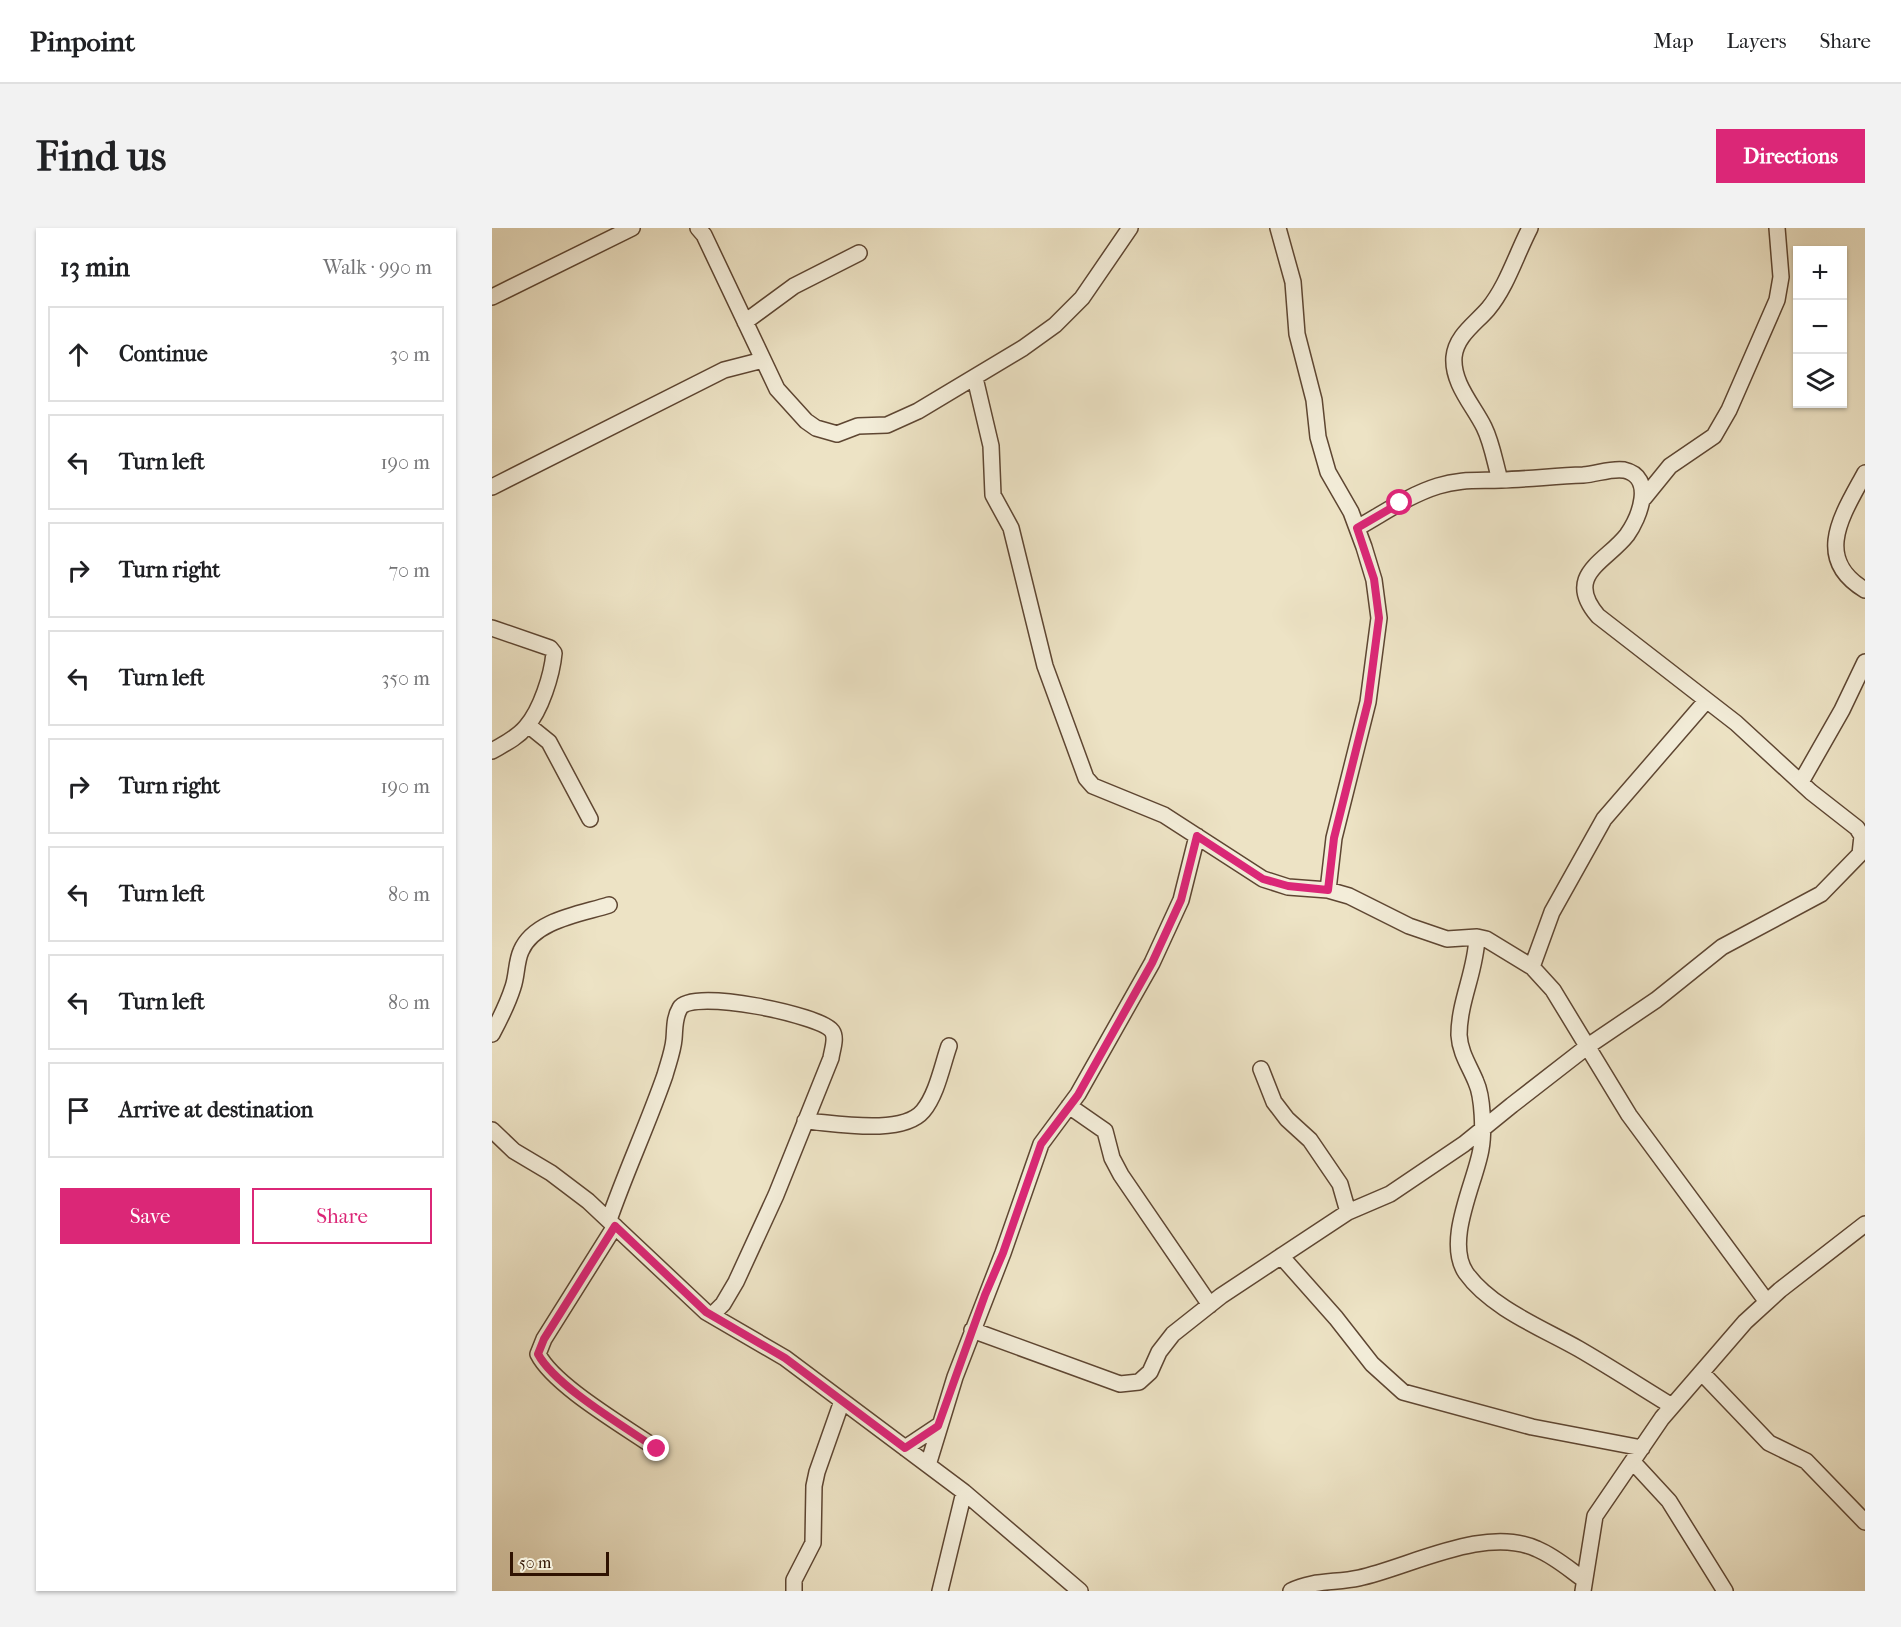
<!DOCTYPE html>
<meta charset="utf-8">
<style>
body{margin:0;font-family:"IM FELL French Canon",serif;background:#f2f2f2;color:#202124}
.controls{position:absolute;right:18px;top:18px;display:grid;overflow:hidden;border-radius:0px;box-shadow:0 2px 4px #0004}
.controls button{width:54px;height:54px;display:grid;place-items:center;padding:0;border:0;border-bottom:2px solid #e0e0e0;background:#fff;color:#202124;font:30px sans-serif}
.scale{position:absolute;left:18px;bottom:15px;width:99px;box-sizing:border-box;padding-left:6px;border:3px solid #2f1201;border-top:0;font-size:16px;line-height:21px;white-space:nowrap;color:#2f1201;-webkit-text-stroke:4px #f3edd9;paint-order:stroke}
.stop{position:absolute;width:18px;height:18px;margin:-14px;border:4px solid #db2777;border-radius:50%;background:#fff}
.stop.end{background:#db2777;border-color:#fff;box-shadow:0 2px 6px #0008}
.list{margin:0;padding:0;list-style:none}
h2{display:flex;justify-content:space-between;align-items:center;height:78px;margin:0;padding:0 24px;font-size:26px}
h2 small{font-size:20px;font-weight:400;color:#757577}
.list li{display:grid;grid-template-columns:39px 1fr auto;gap:18px;align-items:center;box-sizing:border-box;height:96px;margin:0 12px 12px;padding:0 12px;border:2px solid #e0e0e0;border-radius:0px}
.list b{display:block;font-size:22px;white-space:nowrap}
.list em{font-size:20px;font-style:normal;color:#757577}
.actions{display:flex;gap:12px;padding:18px 24px}
.actions a{flex:1;padding:14px 0;border:2px solid #db2777;border-radius:0px;text-align:center;font-size:21px;color:#db2777}
.actions .main{background:#db2777;color:#fff}
.icon{flex:none;width:33px;height:33px;fill:none;stroke:currentColor;stroke-width:2;stroke-linecap:round;stroke-linejoin:round}
.map{position:relative;flex:none;width:1373px;height:1363px;overflow:hidden;border-radius:0px}
header{display:flex;align-items:center;gap:36px;box-sizing:border-box;height:84px;padding:0 30px;background:#fff;border-bottom:2px solid #e0e0e0}
header strong{font-size:28px}
nav{display:flex;gap:33px;margin-inline-start:auto;font-size:21px}
.intro{display:flex;align-items:center;justify-content:space-between;box-sizing:border-box;height:144px;padding:0 36px}
h1{margin:0;font-size:42px}
.button{padding:15px 27px;border-radius:0px;background:#db2777;color:#fff;font-size:21px;font-weight:700}
main{display:flex;gap:36px;padding:0 36px}
aside{flex:1;background:#fff;border-radius:0px;box-shadow:0 2px 4px #0004}
.map>svg:first-child{display:block}
.lines{fill:none;stroke-linecap:round;stroke-linejoin:round}
.minor-casing{stroke:#5e4632;stroke-width:18}
.minor{stroke:#f3edd9;stroke-width:15}
.route{stroke:#db2777;stroke-width:8}
</style>
<header>
<strong>Pinpoint</strong>
<nav><a>Map</a><a>Layers</a><a>Share</a></nav>
</header>
<div class="intro"><h1>Find us</h1><a class="button">Directions</a></div>
<main>
<aside>
<h2>13 min<small>Walk · 990 m</small></h2>
<ul class="list">
<li><svg class="icon" aria-label="ahead" viewBox="0 0 24 24"><path d="M12 20V5M6 11l6-6 6 6"/></svg><div><b>Continue</b></div><em>30 m</em></li>
<li><svg class="icon" aria-label="left" viewBox="0 0 24 24"><path d="M17 20v-9H6M10 6l-5 5 5 5"/></svg><div><b>Turn left</b></div><em>190 m</em></li>
<li><svg class="icon" aria-label="right" viewBox="0 0 24 24"><path d="M7 20v-9h11M14 6l5 5-5 5"/></svg><div><b>Turn right</b></div><em>70 m</em></li>
<li><svg class="icon" aria-label="left" viewBox="0 0 24 24"><path d="M17 20v-9H6M10 6l-5 5 5 5"/></svg><div><b>Turn left</b></div><em>350 m</em></li>
<li><svg class="icon" aria-label="right" viewBox="0 0 24 24"><path d="M7 20v-9h11M14 6l5 5-5 5"/></svg><div><b>Turn right</b></div><em>190 m</em></li>
<li><svg class="icon" aria-label="left" viewBox="0 0 24 24"><path d="M17 20v-9H6M10 6l-5 5 5 5"/></svg><div><b>Turn left</b></div><em>80 m</em></li>
<li><svg class="icon" aria-label="left" viewBox="0 0 24 24"><path d="M17 20v-9H6M10 6l-5 5 5 5"/></svg><div><b>Turn left</b></div><em>80 m</em></li>
<li><svg class="icon" aria-label="arrive" viewBox="0 0 24 24"><path d="M6 21V4h12l-3 4 3 4H6"/></svg><div><b>Arrive at destination</b></div></li>
</ul>
<div class="actions"><a class="main">Save</a><a>Share</a></div>
</aside>
<div class="map">
<svg width="1373" height="1363" viewBox="0 0 1373 1363">
<rect width="100%" height="100%" fill="#ede3c5"/>
<filter id="stains"><feTurbulence type="fractalNoise" baseFrequency=".00333" numOctaves="4"/><feColorMatrix values="0 0 0 0 .2 0 0 0 0 .09 0 0 0 0 .02 0 0 0 .5 -.17"/></filter>
<radialGradient id="worn" r=".72"><stop offset=".6" stop-color="#630" stop-opacity="0"/><stop offset="1" stop-color="#630" stop-opacity=".3"/></radialGradient>
<g class="lines">
<g class="minor-casing">
<path id="minor" d="M206 0 212 7 285 161 314 193 324 200 345 206 366 198 395 197 426 183 531 120 563 97 590 70 638 0
M786 0 801 54 805 106 822 172 826 209 836 244 859 284 872 319 882 352 887 390 876 474 842 610 836 662
M0 69 140 0
M253 94 302 58 367 25
M483 150 499 218 501 267 519 300 553 438 594 550 601 558 672 587 771 651 796 659 836 662 857 668 917 698 955 711 985 709 994 711 1040 739 1061 762 1137 887 1275 1074
M1373 245C1351 286 1320 330 1373 362
M1008 252C1003 235 1000 215 992 199 981 177 960 155 962 129 964 108 983 96 996 81 1015 58 1024 27 1038 0
M0 259 232 142 271 132
M1152 270 1178 238 1222 208 1237 182 1285 72 1289 49 1285 0
M0 400 58 420 62 425C60 447 49 482 34 499 25 510 12 516 0 523
M36 497 57 514 98 591
M1309 554 1350 482 1373 434
M985 709C984 743 967 773 967 807 968 825 978 839 984 854 991 869 992 905 989 921 984 953 952 1013 974 1045 999 1080 1050 1100 1087 1121 1118 1139 1149 1159 1180 1178
M1040 739 1060 684 1112 591 1214 473
M0 806C8 791 16 775 21 759 25 748 24 734 29 723 42 692 89 686 117 677
M769 841 782 874 795 891 818 912 848 956 856 984
M577 878 613 903 620 930 629 947 718 1077
M313 893C343 895 410 908 431 883 445 866 450 838 457 818
M0 902 22 923 59 945 96 973 214 1084 293 1130 472 1264 588 1363
M117 992C134 943 156 896 173 847 176 836 181 823 182 811 183 800 182 790 188 780 200 760 329 787 340 803 345 810 340 822 339 830L284 967 244 1054 231 1076 220 1087
M123 998 52 1111 46 1126C62 1158 134 1199 165 1221
M789 1028 844 1090 880 1136 911 1164 1040 1199 1150 1220
M480 1102 628 1156 647 1154 658 1144 667 1124 681 1106 729 1068 856 984 898 966 972 916 1020 877 1096 818 1164 772 1230 719 1329 666 1368 626 1370 608 1365 600 1319 564 1244 495 1106 388C1071 347 1114 334 1135 307 1147 290 1164 249 1132 242 1119 240 1105 246 1091 247 1064 248 1037 251 1009 252 987 253 968 251 946 258 917 267 892 285 865 300
M1211 1146 1277 1215 1314 1233 1373 1294
M413 1220 446 1198
M1141 1234 1177 1273 1233 1363
M436 1237 463 1149 511 1025 549 916 586 866 660 735 689 672 705 608
M302 1363V1352L321 1315 322 1258 325 1244 350 1173
M448 1363 472 1264
M799 1363C820 1352 844 1355 867 1350 918 1339 993 1297 1045 1321 1062 1328 1077 1341 1091 1351
M1091 1363 1103 1288 1170 1190 1253 1094 1288 1062 1373 996"/>
</g>
<use href="#minor" class="minor"/>
</g>
<g class="lines">
<path class="route" d="M165 1221C133 1199 63 1158 46 1126L52 1111 123 998 214 1084 293 1130 413 1220 446 1198 493 1067 511 1025 549 916 586 867 660 735 689 672 705 608 771 651 796 658 836 662 842 610 876 474 887 390 882 351 865 300 908 275"/>
</g>
<rect width="100%" height="100%" filter="url(#stains)"/>
<rect width="100%" height="100%" fill="url(#worn)"/>
</svg>
<div class="controls">
<button>+</button>
<button>−</button>
<button><svg class="icon" aria-label="layers" viewBox="0 0 24 24"><path d="M12 4l9 5-9 5-9-5zM3 14l9 5 9-5"/></svg></button>
</div>
<div class="scale">50 m</div>
<div class="stop" style="left:908px;top:275px"></div>
<div class="stop end" style="left:165px;top:1221px"></div>
</div>
</main>
